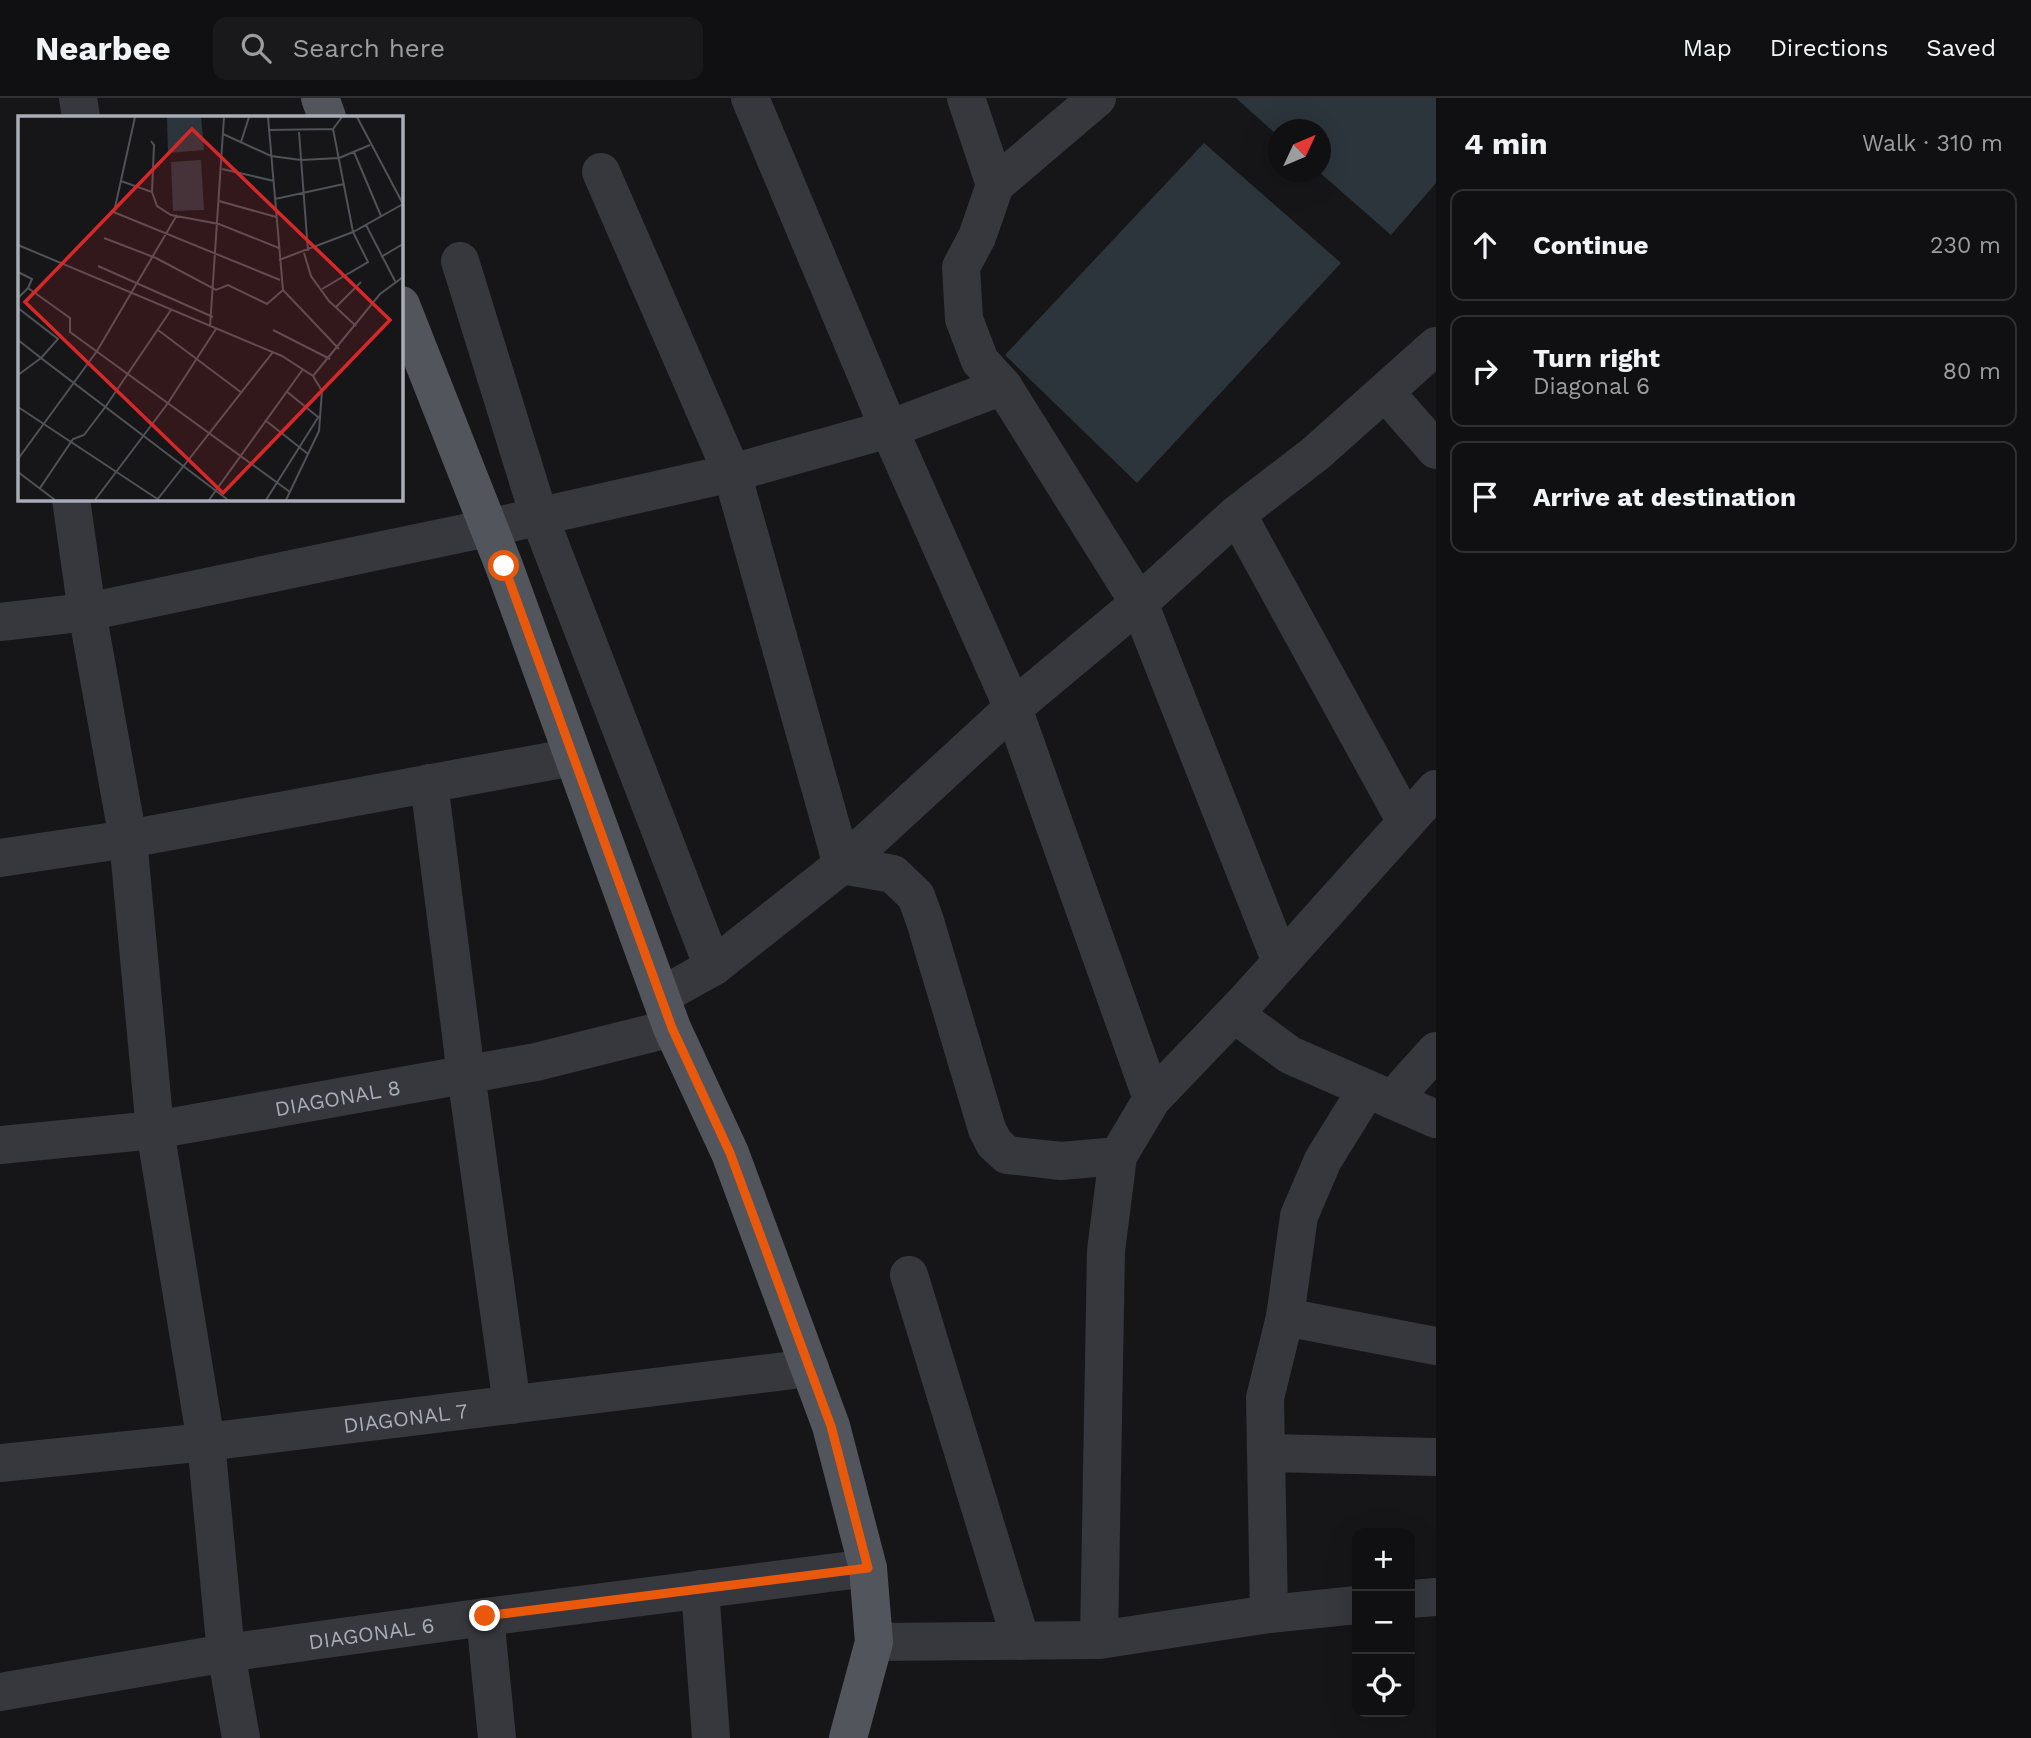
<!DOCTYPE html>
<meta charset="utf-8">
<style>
body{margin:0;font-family:"Work Sans",sans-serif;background:#19191b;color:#f1f3f6}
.controls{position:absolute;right:21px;bottom:21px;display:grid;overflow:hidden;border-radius:14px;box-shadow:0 7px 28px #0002}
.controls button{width:63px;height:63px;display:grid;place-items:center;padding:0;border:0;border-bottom:2px solid #303032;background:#101012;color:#f1f3f6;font:35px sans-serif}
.compass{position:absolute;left:1268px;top:21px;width:63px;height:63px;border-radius:50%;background:#101012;box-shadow:0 7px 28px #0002;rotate:46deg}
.stop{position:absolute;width:21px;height:21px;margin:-16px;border:5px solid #ea580c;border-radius:50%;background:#fff}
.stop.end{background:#ea580c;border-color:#fff;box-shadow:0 2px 7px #0008}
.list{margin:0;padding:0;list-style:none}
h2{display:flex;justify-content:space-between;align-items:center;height:91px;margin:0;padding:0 28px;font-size:30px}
h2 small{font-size:23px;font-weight:400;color:#9c9d9f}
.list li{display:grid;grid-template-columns:46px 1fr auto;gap:21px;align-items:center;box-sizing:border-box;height:112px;margin:0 14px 14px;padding:0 14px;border:2px solid #303032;border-radius:14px}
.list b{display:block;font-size:26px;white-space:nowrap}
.list p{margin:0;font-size:23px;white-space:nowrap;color:#9c9d9f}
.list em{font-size:23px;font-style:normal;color:#9c9d9f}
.icon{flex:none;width:38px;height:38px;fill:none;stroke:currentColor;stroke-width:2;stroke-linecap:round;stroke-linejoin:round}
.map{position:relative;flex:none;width:1436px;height:1640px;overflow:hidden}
header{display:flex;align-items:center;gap:42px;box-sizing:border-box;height:98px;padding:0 35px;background:#101012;border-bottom:2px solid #303032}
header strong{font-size:33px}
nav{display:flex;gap:38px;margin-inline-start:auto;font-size:24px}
.search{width:490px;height:63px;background:#19191b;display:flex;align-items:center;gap:18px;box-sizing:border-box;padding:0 24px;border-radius:14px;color:#9c9d9f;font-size:26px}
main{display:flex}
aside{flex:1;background:#101012}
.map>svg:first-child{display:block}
.water{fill:#2c353c}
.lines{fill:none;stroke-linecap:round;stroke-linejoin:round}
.minor{stroke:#37383d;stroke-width:38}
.major{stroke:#53555c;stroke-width:38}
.route{stroke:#ea580c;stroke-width:9}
.labels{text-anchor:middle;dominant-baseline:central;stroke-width:7;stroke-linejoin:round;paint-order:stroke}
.street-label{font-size:21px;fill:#a8adb8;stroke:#111113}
.inset-road{fill:none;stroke:#505258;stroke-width:2}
.view{fill:#d62828;fill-opacity:0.15;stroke:#d62828;stroke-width:3.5}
.inset-edge{fill:none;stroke:#a8adb8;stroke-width:3.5}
</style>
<header>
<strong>Nearbee</strong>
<div class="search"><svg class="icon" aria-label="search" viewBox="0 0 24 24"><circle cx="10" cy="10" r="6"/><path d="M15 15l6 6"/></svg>Search here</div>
<nav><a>Map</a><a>Directions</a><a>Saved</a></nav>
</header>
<main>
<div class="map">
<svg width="1436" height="1640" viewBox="0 0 1436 1640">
<rect width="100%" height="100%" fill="#161618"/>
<path class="water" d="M1236 0H1436V85L1391 137 1319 74H1321V32H1279L1278 38Z
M1204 45 1341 165 1137 385 1005 257Z"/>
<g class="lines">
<g class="minor">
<path d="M78 0 81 19"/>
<path d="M750 0 889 331 1013 610 1152 1001"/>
<path d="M966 0 995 87 977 139 961 169 964 221 980 263 1003 288 1139 505 1281 864"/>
<path d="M601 74 732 375 842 767 893 776 916 798 925 823 987 1031 994 1045 1007 1057 1061 1063 1118 1058"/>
<path d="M995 87 1097 0"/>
<path d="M460 163 539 418 713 869"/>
<path d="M1385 294 1436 352"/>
<path d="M71 401 87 514 128 741 155 1032 206 1344 226 1555 241 1640"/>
<path d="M1237 416 1406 724"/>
<path d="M0 524 87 514 488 430 732 375 889 331 1003 288"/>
<path d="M429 685 466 976 512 1307"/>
<path d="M0 760 128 741 573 659"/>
<path d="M661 898 713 869 842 767 1013 610 1139 505 1237 416 1315 356 1436 248"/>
<path d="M1234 916 1290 957 1436 1021"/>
<path d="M1392 1002 1436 953"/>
<path id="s1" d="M0 1047 155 1032 536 964 672 930"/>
<path d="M909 1177 1021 1543"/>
<path d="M1285 1219 1436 1248"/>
<path d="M1267 1355 1436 1359"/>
<path id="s2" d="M0 1365 206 1344 810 1270"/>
<path d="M700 1491 711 1640"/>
<path d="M1410 1501 1436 1499"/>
<path d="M1269 1516 1265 1300 1285 1219 1299 1118 1323 1062 1367 991"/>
<path d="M485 1519 497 1640"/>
<path d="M1099 1542 1106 1153 1118 1058 1152 1001 1247 902 1436 691"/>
<path d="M874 1544 1099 1542 1269 1516 1357 1507"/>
<path id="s3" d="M0 1594 226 1555 485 1519 868 1470"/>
</g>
<path class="major" d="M320 0 327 19
M401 207 504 468 672 930 730 1055 831 1328 868 1470 874 1544 848 1640"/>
</g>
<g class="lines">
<path class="route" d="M485 1518 868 1470 831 1328 730 1055 672 930 504 468"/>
</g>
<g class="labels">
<g class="street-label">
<text stroke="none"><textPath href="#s1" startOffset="341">DIAGONAL 8</textPath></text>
<text stroke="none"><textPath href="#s2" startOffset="408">DIAGONAL 7</textPath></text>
<text stroke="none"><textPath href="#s3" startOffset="376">DIAGONAL 6</textPath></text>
</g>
</g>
<g transform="translate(18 18)">
<rect width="385" height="385" fill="#161618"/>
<path d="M149 1H183L186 34 150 37ZM183 44 186 94 155 95 153 46Z" fill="#2c353c"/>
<path class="inset-road" d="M250 1 265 174 321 233M339 1 385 88M250 14 315 13 324 1M281 16 290 135M205 18 253 40 283 44 321 42 352 29M133 25 136 29 134 76M223 26 231 1M336 36 363 100M204 53 256 65M103 65 134 76 139 90 153 99 201 108 261 132M257 83 326 68M201 85 258 101M93 95 262 164M96 96 117 1M348 109 378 167M86 122 138 142 198 174 210 169 249 188 265 174M0 129 264 240 295 260 304 275 301 315 268 384M286 137 293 160 311 185 338 210M363 141 385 128M261 144 335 116 385 88M80 150 195 201M0 156 14 163 10 172M304 173 350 146 335 116 315 13M0 182 10 172 52 202V216L272 376M318 191 343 166M0 192 40 223 23 242 210 384M192 211 206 1M140 214 224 277M255 214 312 243M0 224 23 242 0 259M295 260 362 178 385 161M268 275 300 301M0 291 141 384M247 304 290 338M0 343 79 235 159 99M0 356 37 384M22 372 55 323 66 319 88 290 153 194M77 384 150 287 198 213M139 384 255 236M191 384 285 253M248 384 301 300"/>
<path class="view" d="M174 13 372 204 205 377 7 186Z"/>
<rect width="385" height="385" class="inset-edge"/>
</g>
</svg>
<div class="controls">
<button>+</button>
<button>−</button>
<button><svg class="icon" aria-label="locate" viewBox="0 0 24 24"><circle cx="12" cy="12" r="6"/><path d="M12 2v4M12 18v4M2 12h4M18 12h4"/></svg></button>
</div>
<svg class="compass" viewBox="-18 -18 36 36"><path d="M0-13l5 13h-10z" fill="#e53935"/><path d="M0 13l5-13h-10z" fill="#9c9d9f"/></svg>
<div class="stop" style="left:504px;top:468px"></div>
<div class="stop end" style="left:485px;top:1518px"></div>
</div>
<aside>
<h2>4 min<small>Walk · 310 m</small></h2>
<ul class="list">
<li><svg class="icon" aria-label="ahead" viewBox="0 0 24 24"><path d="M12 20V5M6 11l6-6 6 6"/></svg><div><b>Continue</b></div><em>230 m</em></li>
<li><svg class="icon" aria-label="right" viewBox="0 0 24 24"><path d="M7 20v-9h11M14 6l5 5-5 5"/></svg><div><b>Turn right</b><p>Diagonal 6</p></div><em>80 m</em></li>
<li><svg class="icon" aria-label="arrive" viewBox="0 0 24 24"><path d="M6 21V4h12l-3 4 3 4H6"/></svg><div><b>Arrive at destination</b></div></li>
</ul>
</aside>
</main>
